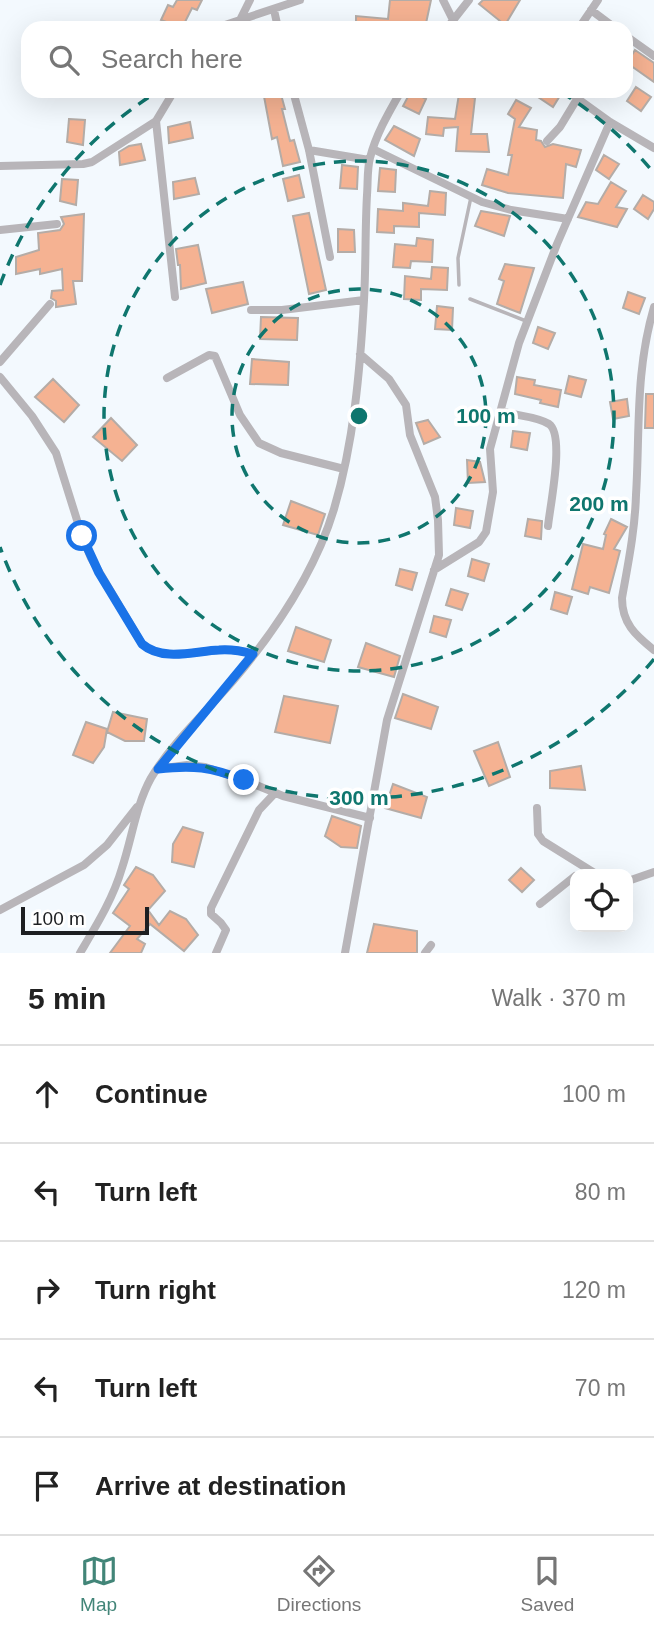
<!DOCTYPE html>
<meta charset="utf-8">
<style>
body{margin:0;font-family:Helvetica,sans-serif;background:#f2f2f2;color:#222}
.controls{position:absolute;right:21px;bottom:21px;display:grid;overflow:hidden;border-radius:14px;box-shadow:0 7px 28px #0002}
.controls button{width:63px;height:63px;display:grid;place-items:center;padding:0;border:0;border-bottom:2px solid #e0e0e0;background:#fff;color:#222;font:35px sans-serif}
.scale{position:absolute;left:21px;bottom:18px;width:128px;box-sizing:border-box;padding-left:7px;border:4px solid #1d1f22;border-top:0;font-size:19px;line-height:24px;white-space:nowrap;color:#1d1f22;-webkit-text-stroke:5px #fff;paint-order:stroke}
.stop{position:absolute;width:21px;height:21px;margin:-16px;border:5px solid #1a73e8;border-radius:50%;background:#fff}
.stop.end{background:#1a73e8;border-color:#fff;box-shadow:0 2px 7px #0008}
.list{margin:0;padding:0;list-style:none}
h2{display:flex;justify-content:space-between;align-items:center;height:91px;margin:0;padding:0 28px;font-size:30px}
h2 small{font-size:23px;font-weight:400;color:#767676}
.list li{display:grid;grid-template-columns:46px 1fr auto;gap:21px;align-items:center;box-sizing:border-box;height:98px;padding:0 28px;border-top:2px solid #e0e0e0}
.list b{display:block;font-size:26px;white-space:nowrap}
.list em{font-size:23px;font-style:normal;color:#767676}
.icon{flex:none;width:38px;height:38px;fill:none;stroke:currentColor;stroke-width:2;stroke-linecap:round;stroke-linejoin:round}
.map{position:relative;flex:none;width:654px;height:953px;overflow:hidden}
.search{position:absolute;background:#fff;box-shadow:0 7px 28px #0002;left:21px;right:21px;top:21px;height:77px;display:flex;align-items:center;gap:18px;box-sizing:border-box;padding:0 24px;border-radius:21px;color:#767676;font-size:26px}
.sheet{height:581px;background:#fff}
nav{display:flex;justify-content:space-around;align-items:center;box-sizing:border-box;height:98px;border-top:2px solid #e0e0e0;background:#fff;font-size:19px;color:#767676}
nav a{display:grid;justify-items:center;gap:4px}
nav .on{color:#428578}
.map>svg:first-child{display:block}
.building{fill:#f5b292;stroke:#b4aca7;stroke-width:2}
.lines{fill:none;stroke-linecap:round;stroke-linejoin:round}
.service{stroke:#b8b5b9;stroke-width:3.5}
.minor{stroke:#b8b5b9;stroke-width:8}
.route{stroke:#1a73e8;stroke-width:9}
.ring{fill:none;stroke:#0f766e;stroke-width:3.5;stroke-dasharray:12 9}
.centre{fill:#0f766e;stroke:#fff;stroke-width:3.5}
.ring-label{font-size:21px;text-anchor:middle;font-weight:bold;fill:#0f766e;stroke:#fff;stroke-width:7;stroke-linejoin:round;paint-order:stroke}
</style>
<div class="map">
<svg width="654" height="953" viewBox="0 0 654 953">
<rect width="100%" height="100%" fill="#f3f9fe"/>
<path class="building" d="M177 0H202L197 10 192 8 182 28 161 20 168 5 173 7Z
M390 0H431L425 28H356V16L388 19Z
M483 0H520L505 25 479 4Z
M635 50 654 63V82L627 63Z
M636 87 651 97 641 111 627 101Z
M263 91H280L285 109H282L290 141 294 140 300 162 283 166 277 137 272 139Z
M411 91 426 99 419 114 403 106Z
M529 91H560L561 94 553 107Z
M459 94 475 98 471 134H487L489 152 456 151 458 127 444 128 443 136 426 134 428 117 455 119Z
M516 100 531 108 519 127 537 130 536 140 541 141 545 147 553 144 581 150 576 167 566 164 563 198 508 193 482 185 487 169 508 175 512 155H508L515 119 508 114Z
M69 119 85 120 83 145 67 142Z
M190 122 193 138 169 143 168 127Z
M394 126 420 139 414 156 385 140Z
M141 144 145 160 120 165 119 152 129 146Z
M604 155 619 164 609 179 596 170Z
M342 165 358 167 357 189 340 188Z
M380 168 396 170 395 192 378 191Z
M299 175 304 197 288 201 283 179Z
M195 178 199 194 174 199 173 182Z
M62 179 78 180 76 205 60 201Z
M611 182 626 191 616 207 627 209 617 227 578 217 586 202 598 204Z
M430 191 446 193 445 215 419 213V227L394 226V233L377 232 378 209 403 211V203L428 206Z
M643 195 654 202V209L648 219 634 209Z
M481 211 510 216 504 236 475 226Z
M309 213 326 290 309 294 293 216Z
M84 214 82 281H73L76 304 56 307V301L51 298 52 291 63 290 62 269 40 274V269L16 274V257L39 250 38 233 60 230 64 224 61 217Z
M338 229 354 230 355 252H338Z
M417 238 433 240 432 262 411 261 410 268 393 267 395 244 416 246Z
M198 245 206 283 181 289 180 265H178L176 249Z
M505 264 534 268 520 313 497 304 504 281 499 279Z
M432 267 448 268 447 290 421 289V300L404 299 405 276 431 279Z
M243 282 248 304 212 313 206 289Z
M628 292 645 298 639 314 623 308Z
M437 306 453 308 452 330 435 329Z
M261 317 298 318 297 340 260 339Z
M538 327 555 333 548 349 533 343Z
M252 359 289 362 288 385 250 384Z
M569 376 586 380 581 397 565 393Z
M517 377 535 380 534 385 561 390 558 407 540 403 541 400 515 394Z
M53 379 79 405 64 422 35 397Z
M646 394H654V428H645Z
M627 399 629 416 613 419 610 402Z
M111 418 137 445 122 461 93 437Z
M428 420 440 437 424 444 416 423Z
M513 431 530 433 527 450 511 447Z
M467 460 480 462 485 482 468 483Z
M291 501 325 514 318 535 283 525Z
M456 508 473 511 470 528 454 525Z
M528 519 542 521 541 539 525 536Z
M611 519 627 527 614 549 620 551 609 593 590 587 588 594 572 589 583 544 603 549 606 535 604 534Z
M472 559 489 564 484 581 468 576Z
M400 569 417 573 412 590 396 585Z
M451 589 468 594 462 610 446 605Z
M555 592 572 597 567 614 551 609Z
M434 616 451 620 446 637 430 632Z
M296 627 331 640 324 662 288 651Z
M366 643 400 656 394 677 358 667Z
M403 694 438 707 431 729 395 718Z
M284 696 338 706 330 743 275 732Z
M113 712 147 719 144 741H125L107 732Z
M86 722 107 729 104 747 93 763 73 755Z
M498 742 510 777 489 786 474 751Z
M581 766 585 790 550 788V771Z
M393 784 427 797 421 818 385 808Z
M332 816 361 826 357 848 341 847 325 836Z
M183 827 203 833 194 867 172 862 173 844Z
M136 867 153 875 165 891 148 910 159 925 170 911 186 919 198 935 184 951 150 924 137 939 145 944 141 953H110L130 926 113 913 129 889 124 885Z
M521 868 534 880 522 892 509 880Z
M374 924 417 931V953H367Z"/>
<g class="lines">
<path class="service" d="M459 285 458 258 471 197
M470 299 526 321"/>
<path class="minor" d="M443 0 453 20
M274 10 278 28
M591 10 615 28
M240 20 250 0
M216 28 300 0
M447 28 469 0
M579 28 598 0
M626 36 654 56
M293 91 309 150 330 257
M567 91 610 122 654 148
M156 121 175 297
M547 141 560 127 577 99
M373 149 482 202 511 210 568 219
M309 150 369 160
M0 166 83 164 92 162 156 121 174 91
M0 230 57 224
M654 307C635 372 640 430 636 495 635 530 628 564 622 598 622 623 635 635 654 650
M251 310H282L364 300
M0 362 50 304
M0 377 32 416 56 453 82 536 91 558 142 644C163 662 195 651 219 650 231 649 242 651 253 654
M167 378 209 355 215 356 240 415 259 443 281 453 344 469
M501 411C515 416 536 416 549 424 565 435 550 506 548 526
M434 570 479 542 486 532 493 492 490 449 519 343 557 244 610 122
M157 769 187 765 205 767 244 780 283 796 370 818
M537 808 538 834 543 841 596 874
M628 881 654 872
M540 904 575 876
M0 910 84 865 107 845 137 807
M80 953C96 926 113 899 122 868 132 838 136 805 151 778 171 744 207 711 233 681 275 631 315 572 334 509 354 442 360 370 364 300 366 265 365 230 367 195 368 183 367 169 370 158 376 134 389 112 401 91
M216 953 226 930 221 923 211 914V908L259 810 275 793
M345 953 387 720 439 555 438 520 435 497 410 435 406 405 389 379 360 354
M425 953 431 945"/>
</g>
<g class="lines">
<path class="route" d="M82 536 99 573 142 644C163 662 195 651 219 650 231 649 242 651 253 654L158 769C193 765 211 767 244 780"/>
</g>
<g class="ring">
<circle cx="359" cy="416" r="127"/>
<circle cx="359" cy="416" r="255"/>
<path d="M654 659A382 382 0 0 1 0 547M0 285A382 382 0 0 1 157 92M561 92A382 382 0 0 1 654 173"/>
</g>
<circle cx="359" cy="416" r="10" class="centre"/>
<g class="ring-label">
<text x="486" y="423">100 m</text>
<text x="599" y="511">200 m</text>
<text x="359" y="805">300 m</text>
</g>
</svg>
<div class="controls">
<button><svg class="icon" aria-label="locate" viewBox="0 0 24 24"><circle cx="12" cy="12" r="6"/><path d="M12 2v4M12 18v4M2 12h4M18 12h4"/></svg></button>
</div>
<div class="scale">100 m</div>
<div class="stop" style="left:82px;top:536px"></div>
<div class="stop end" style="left:244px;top:780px"></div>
<div class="search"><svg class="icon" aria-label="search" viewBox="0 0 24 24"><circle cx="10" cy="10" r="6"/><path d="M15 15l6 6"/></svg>Search here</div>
</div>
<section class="sheet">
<h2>5 min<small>Walk · 370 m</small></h2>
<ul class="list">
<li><svg class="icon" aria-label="ahead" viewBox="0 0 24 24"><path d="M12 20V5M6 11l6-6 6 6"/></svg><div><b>Continue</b></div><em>100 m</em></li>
<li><svg class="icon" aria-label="left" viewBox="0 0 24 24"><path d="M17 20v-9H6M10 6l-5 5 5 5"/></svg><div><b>Turn left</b></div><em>80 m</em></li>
<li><svg class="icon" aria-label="right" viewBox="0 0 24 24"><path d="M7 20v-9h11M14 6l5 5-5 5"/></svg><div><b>Turn right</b></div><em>120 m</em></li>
<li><svg class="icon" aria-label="left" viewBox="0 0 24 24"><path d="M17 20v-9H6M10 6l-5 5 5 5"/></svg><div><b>Turn left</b></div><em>70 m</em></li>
<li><svg class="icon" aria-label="arrive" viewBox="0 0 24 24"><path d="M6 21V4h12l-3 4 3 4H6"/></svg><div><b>Arrive at destination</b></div></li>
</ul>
</section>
<nav>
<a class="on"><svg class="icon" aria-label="map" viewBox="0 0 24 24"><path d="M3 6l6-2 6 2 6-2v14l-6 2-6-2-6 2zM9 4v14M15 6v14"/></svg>Map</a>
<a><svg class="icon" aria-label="directions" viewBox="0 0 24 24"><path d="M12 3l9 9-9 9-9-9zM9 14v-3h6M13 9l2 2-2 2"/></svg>Directions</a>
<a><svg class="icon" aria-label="saved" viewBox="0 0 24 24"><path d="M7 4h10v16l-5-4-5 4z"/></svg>Saved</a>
</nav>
